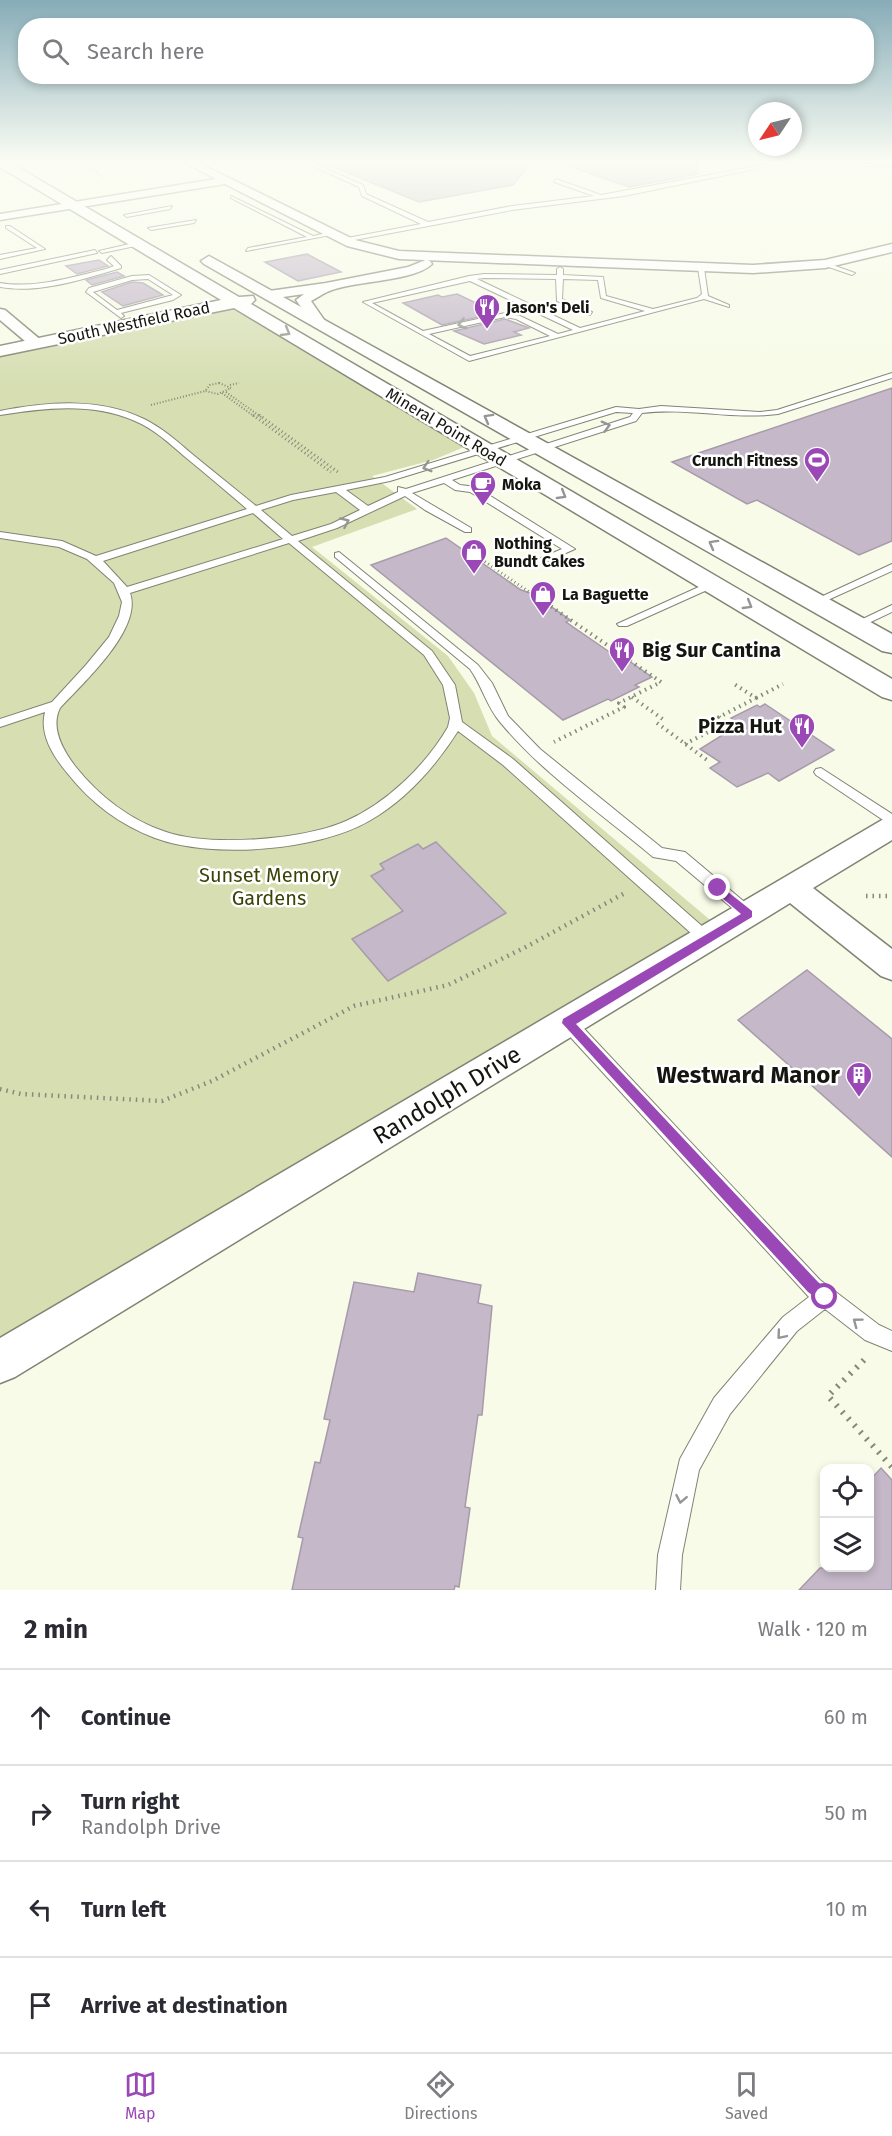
<!DOCTYPE html>
<meta charset="utf-8">
<style>
body{margin:0;font-family:"Fira Sans",sans-serif;background:#f2f2f3;color:#2b2b33}
.controls{position:absolute;right:18px;bottom:18px;display:grid;overflow:hidden;border-radius:12px;box-shadow:0 3px 9px #0003}
.controls button{width:54px;height:54px;display:grid;place-items:center;padding:0;border:0;border-bottom:2px solid #e1e1e2;background:#fff;color:#2b2b33;font:30px sans-serif}
.compass{position:absolute;left:748px;top:102px;width:54px;height:54px;border-radius:50%;background:#fff;box-shadow:0 3px 9px #0003;rotate:235deg}
.stop{position:absolute;width:18px;height:18px;margin:-14px;border:4px solid #9b48b7;border-radius:50%;background:#fff}
.stop.end{background:#9b48b7;border-color:#fff;box-shadow:0 2px 6px #0008}
.list{margin:0;padding:0;list-style:none}
h2{display:flex;justify-content:space-between;align-items:center;height:78px;margin:0;padding:0 24px;font-size:26px}
h2 small{font-size:20px;font-weight:400;color:#7c7c81}
.list li{display:grid;grid-template-columns:39px 1fr auto;gap:18px;align-items:center;box-sizing:border-box;height:96px;padding:0 24px;border-top:2px solid #e1e1e2}
.list b{display:block;font-size:22px;white-space:nowrap}
.list p{margin:0;font-size:20px;white-space:nowrap;color:#7c7c81}
.list em{font-size:20px;font-style:normal;color:#7c7c81}
.icon{flex:none;width:33px;height:33px;fill:none;stroke:currentColor;stroke-width:2;stroke-linecap:round;stroke-linejoin:round}
.map{position:relative;flex:none;width:892px;height:1590px;overflow:hidden}
.search{position:absolute;background:#fff;box-shadow:0 3px 9px #0003;left:18px;right:18px;top:18px;height:66px;display:flex;align-items:center;gap:15px;box-sizing:border-box;padding:0 21px;border-radius:24px;color:#7c7c81;font-size:22px}
.sheet{height:462px;background:#fff}
nav{display:flex;justify-content:space-around;align-items:center;box-sizing:border-box;height:84px;border-top:2px solid #e1e1e2;background:#fff;font-size:16px;color:#7c7c81}
nav a{display:grid;justify-items:center;gap:3px}
nav .on{color:#9b48b7}
.map>svg:first-child{display:block}
.green{fill:#d6deb2}
.building{fill:#c4b8c9;stroke:#a79bab;stroke-width:1.5}
.lines{fill:none;stroke-linecap:round;stroke-linejoin:round}
.lane-casing{stroke:#818473;stroke-width:2}
.street-casing{stroke:#818473;stroke-width:3}
.secondary-casing{stroke:#818473;stroke-width:3}
.path-far5{stroke:#86897b;stroke-width:1.5;stroke-dasharray:1 1.5;stroke-linecap:butt}
.path-far4{stroke:#86897b;stroke-width:2;stroke-dasharray:1 2;stroke-linecap:butt}
.path-far3{stroke:#86897b;stroke-width:3;stroke-dasharray:1 3;stroke-linecap:butt}
.path-far2{stroke:#86897b;stroke-width:4;stroke-dasharray:1.5 4.5;stroke-linecap:butt}
.path-far1{stroke:#86897b;stroke-width:4.5;stroke-dasharray:1.5 5;stroke-linecap:butt}
.path{stroke:#86897b;stroke-width:6;stroke-dasharray:2 7;stroke-linecap:butt}
.lane{fill:#fff;fill-rule:evenodd}
.street{fill:#fff;fill-rule:evenodd}
.secondary{fill:#fff;fill-rule:evenodd}
.oneway{stroke:#959693}
.route{fill:#9b48b7}
.labels{text-anchor:middle;dominant-baseline:central;stroke-width:5;stroke-linejoin:round;paint-order:stroke}
.far-poi-label{font-size:16px;font-weight:bold;fill:#14160f;stroke:#fff;text-anchor:start}
.far-street-label{font-size:16px;fill:#14160f;stroke:#fff}
.poi-label{font-size:20px;font-weight:bold;fill:#14160f;stroke:#fff;text-anchor:start}
.park-label{font-size:20px;fill:#3c4307;stroke:#fff}
.near-poi-label{font-size:24px;font-weight:bold;fill:#14160f;stroke:#fff;text-anchor:end}
.near-street-label{font-size:24px;fill:#14160f;stroke:#fff}
</style>
<div class="map">
<svg width="892" height="1590" viewBox="0 0 892 1590">
<rect width="100%" height="100%" fill="#f7fbe7"/>
<path class="green" d="M235 302 474 443 433 460 372 476 417 509 312 547 448 656 474 693 492 736 722 930 0 1362V351Z"/>
<path class="building" d="M321 162H531L513 185 419 202Z
M568 162H697L698 174 629 187 568 166Z
M307 254 341 272 298 281 265 262Z
M99 260 108 266 77 274 66 266Z
M117 272 124 276 92 285 86 280Z
M132 282 143 283 163 295 123 306 102 292Z
M457 294 497 313 442 325 403 303 438 295 442 297Z
M505 319 529 328 514 332 521 335 484 344 454 331Z
M892 388V541L859 555 757 500 747 504 672 462Z
M446 538 521 590 533 594 570 620 566 622 611 653 615 651 652 677 635 685 639 687 611 701 608 699 563 720 371 565Z
M765 704 834 750 779 781 768 773 737 787 710 768 720 762 700 749 729 731 723 726 734 720 731 718 757 705 760 707Z
M436 842 506 913 388 981 352 939 403 911 371 876 384 869 380 864 418 844 423 849Z
M807 970 892 1039V1157L738 1020Z
M418 1273 481 1285 478 1303 492 1306 482 1415H478L465 1507 470 1508 459 1587 455 1586 454 1590H292L303 1538 298 1537 315 1462 320 1463 330 1420 324 1419 354 1282 414 1292Z
M881 1468 892 1480V1590H799L820 1568H870V1480Z"/>
<g class="lines">
<g class="lane-casing">
<path id="lane" d="M304 162H311L363 185 366 194 428 222 512 206 594 196 554 182 556 179 601 195 779 162H789L624 196 512 210 344 242 342 239 421 224 362 196 359 187Z
M809 162 892 165V167L811 163Z
M231 196 313 236 333 232 336 234 246 251 248 248 307 237 231 198Z
M172 206 170 209 127 217 124 215Z
M196 220 194 223 151 230 148 228Z
M6 226H10L45 249 0 259V255L37 248 6 228Z
M138 242 140 245 102 253 99 251Z
M95 250 97 253 0 274V270Z
M111 256 121 266V268C84 279 39 294 0 287V283C34 289 73 277 106 269L114 266 107 260Z
M823 263H827L855 273 852 275 823 265Z
M701 266 704 268 708 296 729 305V307L704 299 469 361 363 302 469 276 484 274 557 275V269L560 267 563 269V275L603 277 606 296 653 309 697 298 702 294 698 268ZM484 278 556 279 557 301 590 315 592 312 562 299 563 279 598 280 601 298 645 311 580 328 477 279ZM470 281 573 330 558 334 520 316 505 313 423 331 372 303ZM505 317 516 319 550 336 470 356 429 334Z
M149 275 181 295 173 300 121 313 124 316 121 318 86 292 89 288 132 276ZM148 279 173 295 117 310 93 292 132 280Z
M892 373V378L778 414C733 420 687 407 642 413L636 421 452 480 460 485 485 488 487 490 484 492 575 549 536 566 532 567 527 564 562 549 470 492 455 490 444 483 412 493 471 528V532H465L425 510 405 496 337 528 298 541 432 651 455 685 462 722 513 759 712 935 715 939 712 943 707 945 702 943 503 765 458 731C435 767 406 800 369 821 317 851 211 859 155 838 120 825 91 803 68 774 54 757 39 735 45 712L0 727V719L52 702 86 665 109 637 119 616 122 602 114 583 87 559 59 547 0 538V532L62 541 96 556 247 509C226 491 205 473 184 456 169 443 154 429 135 421 92 402 45 408 0 415V411C47 402 99 397 144 419 162 428 177 441 192 454 213 471 235 489 256 506L291 495 385 477 616 407 639 409 661 406 760 412 777 410ZM616 412 633 413 630 417 406 489 398 487V492L368 506 346 490 390 481ZM336 492 360 510 331 524 292 536 261 510 293 500ZM253 513 283 539 127 587 103 561ZM289 543 424 655 443 685 450 718 448 727C426 765 387 803 346 821 303 840 211 847 166 832 130 820 99 796 75 766 63 750 50 728 60 708 82 684 143 629 130 593Z
M339 552 478 665 492 683 508 716 540 749 662 848 685 852 754 910 757 914 754 918 749 920 744 918 676 861 653 857C603 815 541 772 500 722 487 707 482 686 470 669L335 557V553Z
M892 564V571L819 604H811L810 602Z
M712 581 717 584 716 586 627 626H619L617 624Z
M892 605V612L860 627 856 628 850 625Z
M821 768 892 814V826L816 775 814 772 816 769Z
M568 1016 574 1018 820 1280 879 1325 892 1331V1351L865 1340 825 1309 797 1331 730 1414 699 1470 682 1555 680 1590H656L658 1555 680 1459 714 1398 783 1317 809 1297 562 1028 560 1023 562 1018Z"/>
</g>
<g class="street-casing">
<path id="street" d="M184 162H197L355 240 399 251 753 265 825 260 892 244V252L825 268 753 273 399 259 347 246 225 184 0 220V214L216 179Z
M426 260 430 261 432 264C415 281 356 281 332 290 325 292 317 298 311 301L327 324 320 328 315 327 296 300 304 294 269 299 262 295 269 291 326 283 408 267Z
M0 309 5 310 42 341 44 344 42 347H32L0 320Z
M892 817V840L813 888 892 949V980L881 976 790 903 15 1377 0 1383V1338L882 820Z"/>
</g>
<g class="secondary-casing">
<path id="secondary" d="M0 162H9L239 297 253 296 255 300 251 304 892 679V700L882 697 234 308 0 356V346L221 300 0 167Z
M209 256 892 634V653L882 651 204 264 201 261Z"/>
</g>
<path class="path-far5" d="M79 162 105 178
M143 162 158 170
M62 165 79 163"/>
<path class="path-far4" d="M219 383 231 388 218 394 205 391 210 385Z
M230 385 239 383
M226 392 261 417
M222 393 255 417
M151 405 205 391"/>
<path class="path-far3" d="M253 415 331 472
M259 415 338 472
M465 548 548 605"/>
<path class="path-far2" d="M546 603 661 682 619 703 624 707 554 742
M632 697 664 720
M756 698 783 684
M657 723 707 760
M685 744 726 723 719 717 756 698 734 684"/>
<path class="path-far1" d="M866 896H892
M0 1089 21 1094 162 1101 212 1081 354 1006 448 985 524 948 625 893"/>
<path class="path" d="M864 1360 828 1396 892 1467"/>
<use href="#lane" class="lane"/>
<use href="#street" class="street"/>
<use href="#secondary" class="secondary"/>
</g>
<defs><path id="oneway-chevron" d="M-2-3.5L2.5 0L-2 3.5" fill="none" stroke-width="1.6" stroke-linecap="round" stroke-linejoin="round" transform="scale(1.5)"/></defs>
<g class="oneway">
<use href="#oneway-chevron" transform="translate(462 324) rotate(166)"/>
<use href="#oneway-chevron" transform="translate(286 332) rotate(30)"/>
<use href="#oneway-chevron" transform="translate(488 418) rotate(-151)"/>
<use href="#oneway-chevron" transform="translate(606 426) rotate(-15)"/>
<use href="#oneway-chevron" transform="translate(427 467) rotate(163)"/>
<use href="#oneway-chevron" transform="translate(562 495) rotate(31)"/>
<use href="#oneway-chevron" transform="translate(345 522) rotate(-24)"/>
<use href="#oneway-chevron" transform="translate(713 544) rotate(-151)"/>
<use href="#oneway-chevron" transform="translate(748 605) rotate(31)"/>
<use href="#oneway-chevron" transform="translate(857 1322) rotate(-143)"/>
<use href="#oneway-chevron" transform="translate(781 1335) rotate(130)"/>
<use href="#oneway-chevron" transform="translate(681 1499) rotate(101)"/>
</g>
<linearGradient id="sky" x2="0" y2="1"><stop stop-color="#87acb8"/><stop offset="0.42" stop-color="#fbfdf4"/><stop offset="1" stop-color="#fbfdf4" stop-opacity="0"/></linearGradient>
<rect width="892" height="385" fill="url(#sky)"/>
<path class="route" d="M718 884 752 911V917L576 1024 818 1282 830 1292 832 1297 830 1302 825 1304 808 1292 562 1023 563 1019 741 914 714 891 713 888Z"/>
<defs>
<g id="restaurant-pin" transform="scale(1.35)"><path d="M0 17L-7.5 6A9.5 9.5 0 1 1 7.5 6Z" fill="#9b48b7" stroke="#fff"/><path d="M-5-6h1v4h1v-4h1v4h1v-4h1v5L-1.5 .5V6h-2V.5L-5-1ZM5-6V6H3V1.5H1.5Q1.5-4 5-6Z" fill="#fff"/></g>
<g id="stadium-pin" transform="scale(1.35)"><path d="M0 17L-7.5 6A9.5 9.5 0 1 1 7.5 6Z" fill="#9b48b7" stroke="#fff"/><path d="M0-5a6.5 5 0 1 0 0 10a6.5 5 0 1 0 0-10ZM-3.5-1.8h7v3.6h-7Z" fill="#fff"/></g>
<g id="cafe-pin" transform="scale(1.35)"><path d="M0 17L-7.5 6A9.5 9.5 0 1 1 7.5 6Z" fill="#9b48b7" stroke="#fff"/><path d="M-5.5-4.5H6V0H3Q3 3.5 0 3.5H-2.5Q-5.5 3.5-5.5 0ZM3-3.2v2h1.7v-2ZM-6 4.5H4V6H-6Z" fill="#fff"/></g>
<g id="shop-pin" transform="scale(1.35)"><path d="M0 17L-7.5 6A9.5 9.5 0 1 1 7.5 6Z" fill="#9b48b7" stroke="#fff"/><path d="M-5-2.5h2.3a2.7 3.5 0 0 1 5.4 0H5L5.5 6h-11ZM-1.5-2.5h3a1.5 2.3 0 0 0-3 0Z" fill="#fff"/></g>
<g id="building-pin" transform="scale(1.35)"><path d="M0 17L-7.5 6A9.5 9.5 0 1 1 7.5 6Z" fill="#9b48b7" stroke="#fff"/><path d="M-4-6H4V6H1V3H-1V6H-4ZM-2.5-4.3h1.7v1.8h-1.7ZM.8-4.3h1.7v1.8H.8ZM-2.5-1h1.7V.8h-1.7ZM.8-1h1.7V.8H.8Z" fill="#fff"/></g>
</defs>
<g fill-rule="evenodd">
<use href="#restaurant-pin" x="487" y="307"/>
<use href="#stadium-pin" x="817" y="460"/>
<use href="#cafe-pin" x="483" y="484"/>
<use href="#shop-pin" x="474" y="552"/>
<use href="#shop-pin" x="543" y="594"/>
<use href="#restaurant-pin" x="622" y="650"/>
<use href="#restaurant-pin" x="802" y="726"/>
<use href="#building-pin" x="859" y="1075"/>
</g>
<g class="labels">
<g class="far-poi-label">
<text x="506" y="307">Jason's Deli</text>
<text x="798" y="460" text-anchor="end">Crunch Fitness</text>
<text x="502" y="484">Moka</text>
<text x="494" y="543">Nothing<tspan x="494" dy="18">Bundt Cakes</tspan></text>
<text x="562" y="594">La Baguette</text>
</g>
<g class="far-street-label">
<text transform="translate(134 323) rotate(-12)">South Westfield Road</text>
<text transform="translate(446 427) rotate(31)">Mineral Point Road</text>
</g>
<g class="poi-label">
<text x="642" y="650">Big Sur Cantina</text>
<text x="782" y="726" text-anchor="end">Pizza Hut</text>
</g>
<g class="park-label">
<text x="269" y="875">Sunset Memory<tspan x="269" dy="23">Gardens</tspan></text>
</g>
<g class="near-poi-label">
<text x="840" y="1075">Westward Manor</text>
</g>
<g class="near-street-label">
<text transform="translate(447 1095) rotate(-31)">Randolph Drive</text>
</g>
</g>
</svg>
<div class="controls">
<button><svg class="icon" aria-label="locate" viewBox="0 0 24 24"><circle cx="12" cy="12" r="6"/><path d="M12 2v4M12 18v4M2 12h4M18 12h4"/></svg></button>
<button><svg class="icon" aria-label="layers" viewBox="0 0 24 24"><path d="M12 4l9 5-9 5-9-5zM3 14l9 5 9-5"/></svg></button>
</div>
<svg class="compass" viewBox="-18 -18 36 36"><path d="M0-13l5 13h-10z" fill="#e53935"/><path d="M0 13l5-13h-10z" fill="#7c7c81"/></svg>
<div class="stop" style="left:825px;top:1297px"></div>
<div class="stop end" style="left:718px;top:888px"></div>
<div class="search"><svg class="icon" aria-label="search" viewBox="0 0 24 24"><circle cx="10" cy="10" r="6"/><path d="M15 15l6 6"/></svg>Search here</div>
</div>
<section class="sheet">
<h2>2 min<small>Walk · 120 m</small></h2>
<ul class="list">
<li><svg class="icon" aria-label="ahead" viewBox="0 0 24 24"><path d="M12 20V5M6 11l6-6 6 6"/></svg><div><b>Continue</b></div><em>60 m</em></li>
<li><svg class="icon" aria-label="right" viewBox="0 0 24 24"><path d="M7 20v-9h11M14 6l5 5-5 5"/></svg><div><b>Turn right</b><p>Randolph Drive</p></div><em>50 m</em></li>
<li><svg class="icon" aria-label="left" viewBox="0 0 24 24"><path d="M17 20v-9H6M10 6l-5 5 5 5"/></svg><div><b>Turn left</b></div><em>10 m</em></li>
<li><svg class="icon" aria-label="arrive" viewBox="0 0 24 24"><path d="M6 21V4h12l-3 4 3 4H6"/></svg><div><b>Arrive at destination</b></div></li>
</ul>
</section>
<nav>
<a class="on"><svg class="icon" aria-label="map" viewBox="0 0 24 24"><path d="M3 6l6-2 6 2 6-2v14l-6 2-6-2-6 2zM9 4v14M15 6v14"/></svg>Map</a>
<a><svg class="icon" aria-label="directions" viewBox="0 0 24 24"><path d="M12 3l9 9-9 9-9-9zM9 14v-3h6M13 9l2 2-2 2"/></svg>Directions</a>
<a><svg class="icon" aria-label="saved" viewBox="0 0 24 24"><path d="M7 4h10v16l-5-4-5 4z"/></svg>Saved</a>
</nav>
